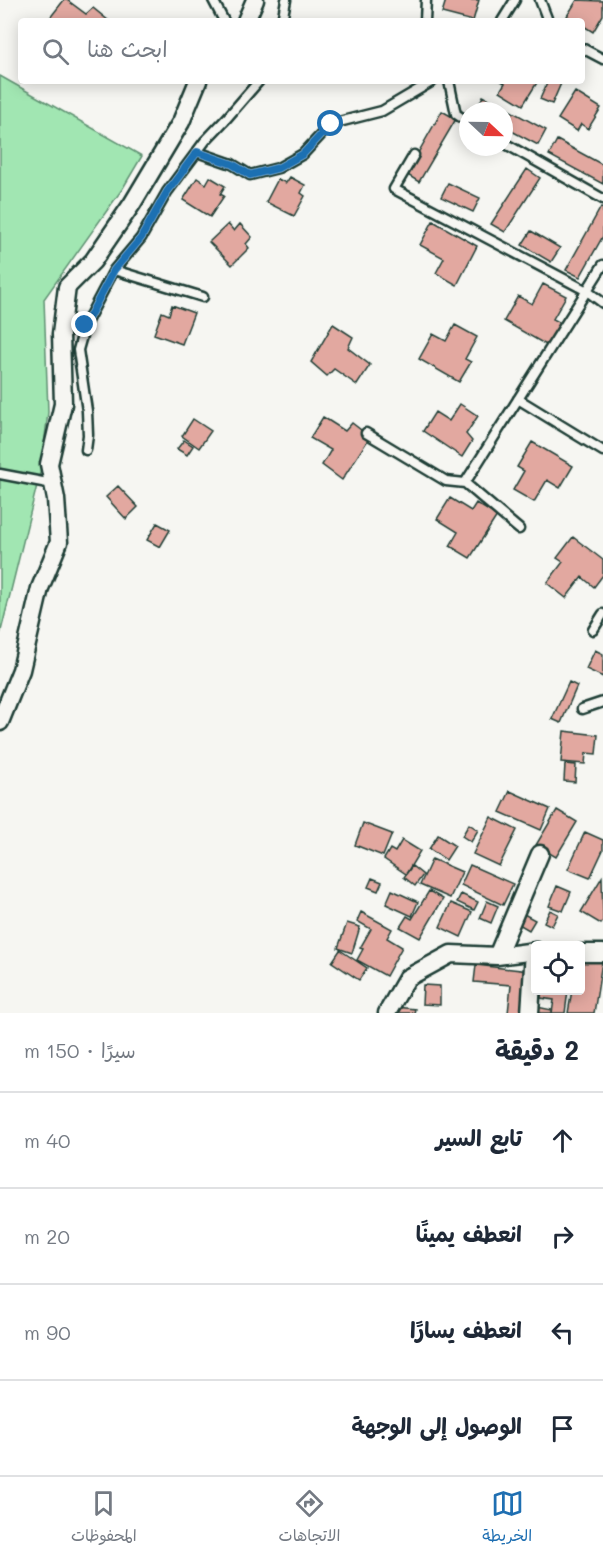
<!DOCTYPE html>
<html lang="ar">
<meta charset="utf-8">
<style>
body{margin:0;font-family:Mali,"Playpen Sans Arabic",sans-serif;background:#f6f6f7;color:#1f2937;direction:rtl}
.controls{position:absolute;right:18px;bottom:18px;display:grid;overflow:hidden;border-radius:6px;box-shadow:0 3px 15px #0003}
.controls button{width:54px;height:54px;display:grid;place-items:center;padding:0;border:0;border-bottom:2px solid #e0e1e3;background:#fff;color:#1f2937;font:30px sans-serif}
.compass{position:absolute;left:459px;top:102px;width:54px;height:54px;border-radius:50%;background:#fff;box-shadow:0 3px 15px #0003;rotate:112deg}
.stop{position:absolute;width:18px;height:18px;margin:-14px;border:4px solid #1f6fb2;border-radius:50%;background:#fff}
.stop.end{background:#1f6fb2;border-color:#fff;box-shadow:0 2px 6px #0008}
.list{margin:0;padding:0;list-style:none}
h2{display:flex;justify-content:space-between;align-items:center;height:78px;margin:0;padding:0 24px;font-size:26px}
h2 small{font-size:20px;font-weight:400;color:#747a83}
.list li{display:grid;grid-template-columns:39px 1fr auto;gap:18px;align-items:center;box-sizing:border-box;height:96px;padding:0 24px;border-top:2px solid #e0e1e3}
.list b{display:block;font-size:22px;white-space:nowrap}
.list em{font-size:20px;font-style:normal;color:#747a83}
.icon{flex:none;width:33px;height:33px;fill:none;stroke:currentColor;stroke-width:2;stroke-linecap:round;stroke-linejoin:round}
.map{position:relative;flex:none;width:603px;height:1013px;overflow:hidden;direction:ltr}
.search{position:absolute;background:#fff;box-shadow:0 3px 15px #0003;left:18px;right:18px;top:18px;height:66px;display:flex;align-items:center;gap:15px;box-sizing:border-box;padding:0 21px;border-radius:6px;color:#747a83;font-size:22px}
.sheet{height:462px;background:#fff}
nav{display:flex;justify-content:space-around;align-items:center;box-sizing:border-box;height:84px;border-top:2px solid #e0e1e3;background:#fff;font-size:16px;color:#747a83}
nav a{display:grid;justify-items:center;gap:3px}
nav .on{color:#1f6fb2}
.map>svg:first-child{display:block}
.green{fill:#a1e6b2;stroke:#609273;stroke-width:1.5}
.building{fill:#e2a8a0;stroke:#1f3d34;stroke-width:1.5}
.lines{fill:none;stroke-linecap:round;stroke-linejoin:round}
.service-casing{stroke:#1f3d34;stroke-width:13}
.minor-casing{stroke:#1f3d34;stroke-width:21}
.service{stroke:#f6f6f2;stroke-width:8}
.minor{stroke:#f6f6f2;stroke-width:16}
.route{stroke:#1f6fb2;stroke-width:8}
</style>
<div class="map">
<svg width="603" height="1013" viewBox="0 0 603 1013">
<rect width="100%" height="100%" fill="#f6f6f2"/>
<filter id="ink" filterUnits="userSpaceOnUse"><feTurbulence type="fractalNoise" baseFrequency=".0167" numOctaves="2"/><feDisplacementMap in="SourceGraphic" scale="12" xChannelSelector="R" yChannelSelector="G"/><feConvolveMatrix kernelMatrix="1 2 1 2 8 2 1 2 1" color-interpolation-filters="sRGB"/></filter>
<g filter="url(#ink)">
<path class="green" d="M0 76 142 156 123 188 44 299 48 412 41 469 0 635Z"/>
<path class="building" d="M64 0H67L86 14 93 8 109 21H52L49 19Z
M446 0H479L473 21 442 13Z
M577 0 603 1V15L593 32 582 25V21H575L567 16Z
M501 81H538L523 105 500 91 505 83Z
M548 81H562L552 104 540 99Z
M575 92 601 108 588 129 581 124 577 131 558 119Z
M483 96 546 130 538 145 504 127V111H476Z
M442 111 456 119 419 182 406 174Z
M557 140 603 165V184L549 155Z
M527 169 540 178 505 232 491 224Z
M210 177 225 186 220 194 224 196 210 217 183 200 197 178 206 184Z
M290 177 305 185 301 193 305 196 294 216 266 202 278 179 286 183Z
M448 183 480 198 473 212 441 197Z
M601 207 603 208V236L580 277 566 270Z
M433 221 477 246 457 285 436 273 444 258 420 245Z
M228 224 234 231 240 224 252 237 246 244 249 248 232 265 209 242Z
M531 231 560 248 551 262 522 245Z
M543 284 566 296 553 319 561 323 548 346 504 321 518 296 532 304Z
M172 305 194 313 182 344 154 334 162 312 169 315Z
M333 324 353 337 348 348 370 365 357 385 334 369 327 376 311 362Z
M455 325 477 337 465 359 471 362 459 382 419 359 433 334 446 341Z
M460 404 478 416 466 434 472 441 462 457 423 431 435 412 449 421Z
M323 417 345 431 352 423 370 437 342 480 322 465 331 450 310 438Z
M193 419 211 431 199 448 182 436Z
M184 440 193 446 187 455 177 449Z
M532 442 573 466 560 488 547 480 534 502 513 490 524 471 517 467Z
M118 486 138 507 126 519 106 497Z
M450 498 471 511 476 503 497 516 470 558 450 546 458 532 437 519Z
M157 523 170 530 160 547 147 540Z
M573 537 603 560V575L594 587 582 577 566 598 547 583 563 562 557 558Z
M595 650 603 654V677L586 669Z
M569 682 577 686 561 723 552 719Z
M564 731 598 735 596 754 586 753 585 764 561 762Z
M565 764 576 765 575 782 564 781Z
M510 791 550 809 541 830 500 812Z
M557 810 577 822 556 857 536 845Z
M491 817 517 830 499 866 473 854Z
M363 823 392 834 383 856 355 845Z
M469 824 478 830 471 842 462 836Z
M585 832 603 840V850L590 878 568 869Z
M438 835 455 846 446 860 429 849Z
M402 840 420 851 406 874 384 859 390 849 395 852Z
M432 859 462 872 450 898 420 885Z
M470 865 513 884 503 905 461 885Z
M412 866 423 875 415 886 404 877Z
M602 877 603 921 601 924 581 912Z
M372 878 382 882 378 891 368 887Z
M557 886 571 892 563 911 549 906Z
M392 890 418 902 412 916 386 904Z
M429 891 443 899 420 938 400 927 407 916 412 919Z
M461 894 478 902 474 910 457 902Z
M487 901 498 906 491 923 480 918Z
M451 903 472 912 461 937 440 927Z
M550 910 558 914 552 926 544 922Z
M361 912 392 929 387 938 402 947 386 976 357 960 363 949 360 948 371 929 357 921Z
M522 913 535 920 529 930 517 923Z
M347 923 360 927 352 953 338 948Z
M340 950 367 968 359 980 332 962Z
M580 958 602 962 594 1013H568L572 990H580Z
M476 965 529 971 524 1013H508L511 985 474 982Z
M423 985 440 986V1005L422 1004Z
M542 990H568L565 1013H552L554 1000 541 998Z
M395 1007 415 1009 414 1013H394Z
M537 1007 552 1010V1013H535Z"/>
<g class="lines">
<g class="service-casing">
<path id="service" d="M213 0 224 21
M540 0 548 21
M282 21 286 0
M425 21 426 0
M502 21 515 0
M582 48 603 59
M449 81 456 114 468 122
M504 143 603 199
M197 152 232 164 250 175 278 168 303 154 331 124 382 111 433 81
M414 155 394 189 587 291 603 303
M114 270 203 297
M518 399 603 451
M366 433 446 481 465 483 519 529
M86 450 88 435 87 411 78 350 85 325 114 270 141 238 167 192 205 141 226 119 259 81
M0 474 53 484
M465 483 603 265
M593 630 603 614
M582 709 603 702"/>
</g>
<g class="minor-casing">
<path id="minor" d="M246 21 255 0
M0 722 21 670 40 588 59 542 56 499 49 464 63 404 61 334 67 287 93 261 132 204 181 122 198 81
M580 953H603
M497 956 540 854
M387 1013 407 978 451 954 497 956 536 951
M530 1013 534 951"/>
</g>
<use href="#service" class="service"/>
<use href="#minor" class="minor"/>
</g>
</g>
<g class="lines" filter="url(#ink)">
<path class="route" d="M85 325 114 270 141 238 167 192 197 152 232 164 250 175 278 168 303 154 331 124"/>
</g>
</svg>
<div class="controls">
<button><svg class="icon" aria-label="locate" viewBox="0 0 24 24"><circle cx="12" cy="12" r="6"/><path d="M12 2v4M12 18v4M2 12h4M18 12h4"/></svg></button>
</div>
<svg class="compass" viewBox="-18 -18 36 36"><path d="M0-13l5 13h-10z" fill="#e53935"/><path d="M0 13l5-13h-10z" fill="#747a83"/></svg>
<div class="stop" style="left:331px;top:124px"></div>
<div class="stop end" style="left:85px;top:325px"></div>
<div class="search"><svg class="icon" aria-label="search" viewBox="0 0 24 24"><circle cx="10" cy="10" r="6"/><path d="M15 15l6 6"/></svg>ابحث هنا</div>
</div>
<section class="sheet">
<h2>2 دقيقة<small>سيرًا · 150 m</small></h2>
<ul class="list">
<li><svg class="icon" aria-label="ahead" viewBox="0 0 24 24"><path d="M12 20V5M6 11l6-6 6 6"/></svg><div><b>تابع السير</b></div><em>40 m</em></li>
<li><svg class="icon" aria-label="right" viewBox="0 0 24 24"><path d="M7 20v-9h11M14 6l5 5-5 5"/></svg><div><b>انعطف يمينًا</b></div><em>20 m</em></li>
<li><svg class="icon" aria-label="left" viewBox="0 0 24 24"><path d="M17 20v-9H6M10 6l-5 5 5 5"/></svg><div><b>انعطف يسارًا</b></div><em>90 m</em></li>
<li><svg class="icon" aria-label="arrive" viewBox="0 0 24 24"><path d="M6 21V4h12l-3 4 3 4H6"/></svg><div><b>الوصول إلى الوجهة</b></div></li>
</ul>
</section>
<nav>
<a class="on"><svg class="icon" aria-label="map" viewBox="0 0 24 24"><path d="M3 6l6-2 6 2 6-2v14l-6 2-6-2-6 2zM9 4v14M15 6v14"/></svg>الخريطة</a>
<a><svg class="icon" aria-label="directions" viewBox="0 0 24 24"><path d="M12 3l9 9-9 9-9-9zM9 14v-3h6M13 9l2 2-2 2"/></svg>الاتجاهات</a>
<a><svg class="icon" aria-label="saved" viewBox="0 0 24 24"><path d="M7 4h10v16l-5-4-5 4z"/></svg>المحفوظات</a>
</nav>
